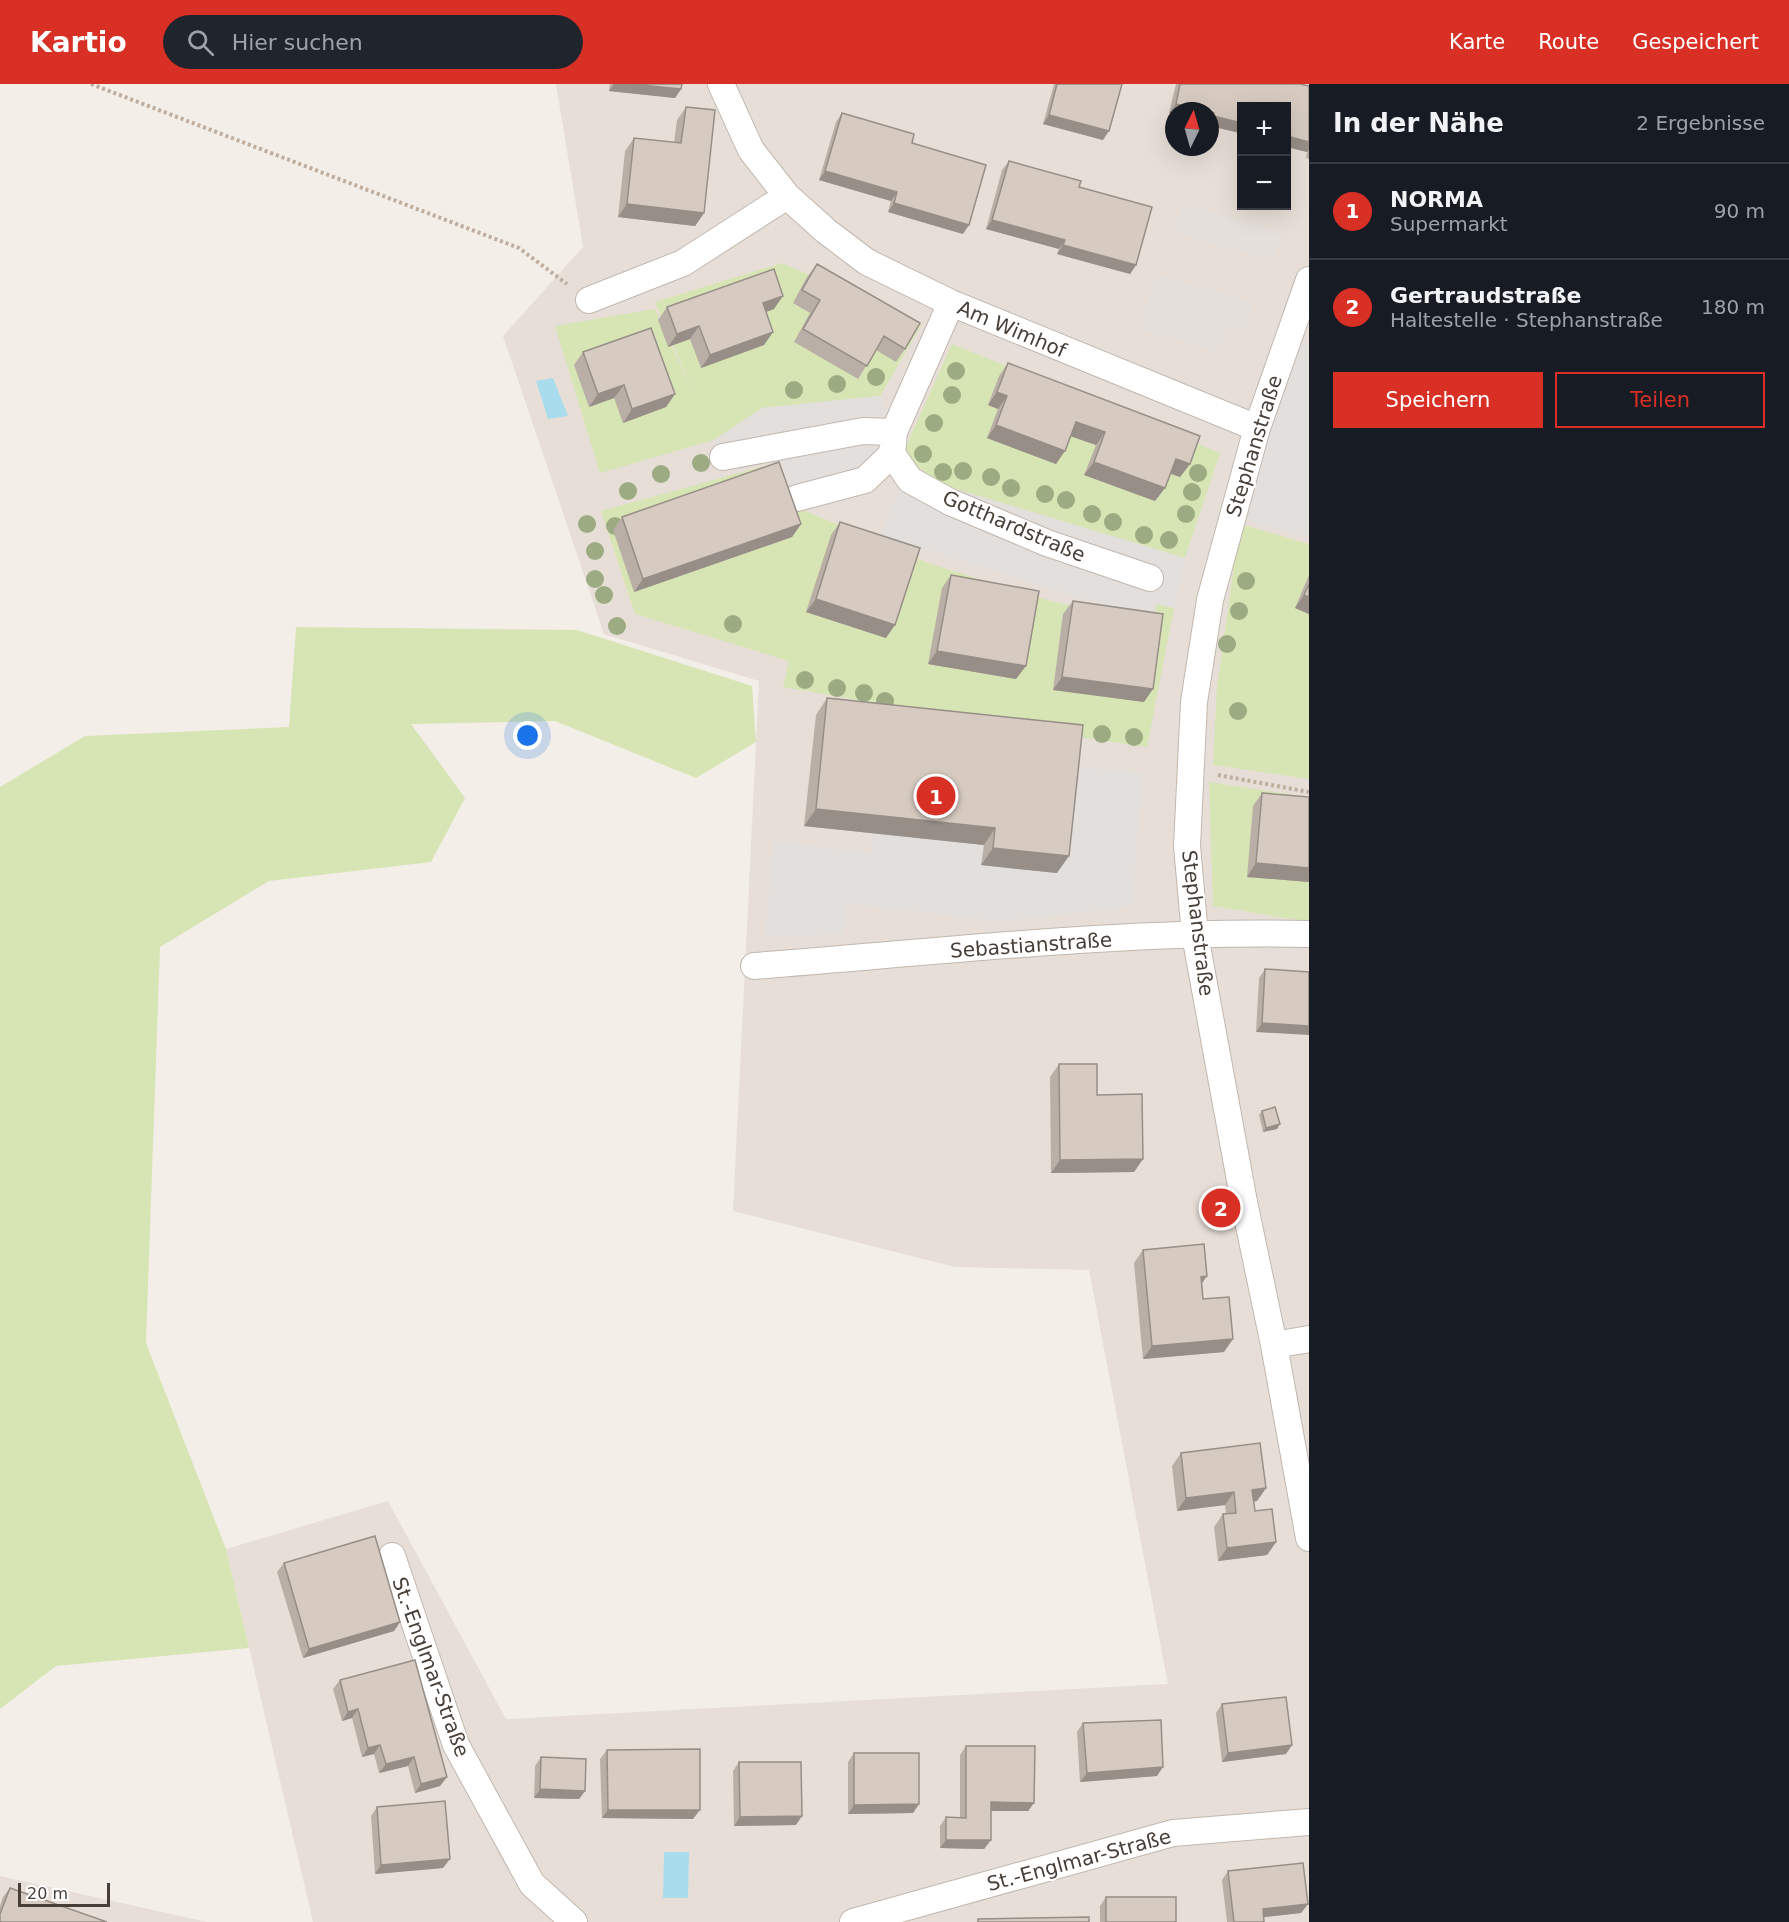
<!DOCTYPE html>
<html lang="de">
<meta charset="utf-8">
<style>
body{margin:0;font-family:"DejaVu Sans",sans-serif;background:#20242c;color:#f1f3f6}
.controls{position:absolute;right:18px;top:18px;display:grid;overflow:hidden;border-radius:0px;box-shadow:0 6px 24px #0002}
.controls button{width:54px;height:54px;display:grid;place-items:center;padding:0;border:0;border-bottom:2px solid #363941;background:#171b24;color:#f1f3f6;font:30px sans-serif}
.compass{position:absolute;left:1165px;top:18px;width:54px;height:54px;border-radius:50%;background:#171b24;box-shadow:0 6px 24px #0002;rotate:5deg}
.scale{position:absolute;left:18px;bottom:15px;width:92px;box-sizing:border-box;padding-left:6px;border:3px solid #463e37;border-top:0;font-size:16px;line-height:21px;white-space:nowrap;color:#463e37;-webkit-text-stroke:4px #fff;paint-order:stroke}
.you{position:absolute;left:528px;top:652px;width:21px;height:21px;margin:-15px;border:4px solid #fff;border-radius:50%;background:#1a73e8;box-shadow:0 0 0 9px #1a73e833}
.badge{display:grid;place-items:center;width:39px;height:39px;border-radius:50%;background:#d93025;color:#fff;font-size:20px;font-weight:700}
.pin{position:absolute;translate:-50% -50%;border:3px solid #fff;box-shadow:0 2px 6px #0006}
.list{margin:0;padding:0;list-style:none}
h2{display:flex;justify-content:space-between;align-items:center;height:78px;margin:0;padding:0 24px;font-size:26px}
h2 small{font-size:20px;font-weight:400;color:#9ea1a6}
.list li{display:grid;grid-template-columns:39px 1fr auto;gap:18px;align-items:center;box-sizing:border-box;height:96px;padding:0 24px;border-top:2px solid #363941}
.list b{display:block;font-size:22px;white-space:nowrap}
.list p{margin:0;font-size:20px;white-space:nowrap;color:#9ea1a6}
.list em{font-size:20px;font-style:normal;color:#9ea1a6}
.actions{display:flex;gap:12px;padding:18px 24px}
.actions a{flex:1;padding:14px 0;border:2px solid #d93025;border-radius:0px;text-align:center;font-size:21px;color:#d93025}
.actions .main{background:#d93025;color:#fff}
.icon{flex:none;width:33px;height:33px;fill:none;stroke:currentColor;stroke-width:2;stroke-linecap:round;stroke-linejoin:round}
.map{position:relative;flex:none;width:1309px;height:1838px;overflow:hidden}
header{display:flex;align-items:center;gap:36px;box-sizing:border-box;height:84px;padding:0 30px;background:#d93025;color:#fff}
header strong{font-size:28px}
nav{display:flex;gap:33px;margin-inline-start:auto;font-size:21px}
.search{width:420px;height:54px;background:#20242c;display:flex;align-items:center;gap:15px;box-sizing:border-box;padding:0 21px;border-radius:33px;color:#9ea1a6;font-size:22px}
main{display:flex}
aside{flex:1;background:#171b24}
.map>svg:first-child{display:block}
.residential{fill:#e7dfd7;fill-rule:evenodd}
.industrial{fill:#e6e0dd}
.green{fill:#d7e5b4}
.parking{fill:#e2dfdd}
.water{fill:#a9dcec}
.lines{fill:none;stroke-linecap:round;stroke-linejoin:round}
.street-casing{stroke:#c1b7ae;stroke-width:28}
.path{stroke:#bfad9e;stroke-width:4;stroke-dasharray:3 3;stroke-linecap:butt}
.street{stroke:#fff;stroke-width:26}
.tree{fill:#9cab82}
.wall{fill:#b9afa6}
.shaded-wall{fill:#968e87}
.building{fill:#d7cbc1;stroke:#968e87;stroke-width:1.5}
.labels{text-anchor:middle;dominant-baseline:central;stroke-width:4.5;stroke-linejoin:round;paint-order:stroke}
.street-label{font-size:20px;fill:#463e37;stroke:#fff}
</style>
<header>
<strong>Kartio</strong>
<div class="search"><svg class="icon" aria-label="search" viewBox="0 0 24 24"><circle cx="10" cy="10" r="6"/><path d="M15 15l6 6"/></svg>Hier suchen</div>
<nav><a>Karte</a><a>Route</a><a>Gespeichert</a></nav>
</header>
<main>
<div class="map">
<svg width="1309" height="1838" viewBox="0 0 1309 1838">
<rect width="100%" height="100%" fill="#f3eee8"/>
<path class="residential" d="M556 0H1309V1838H313L226 1465 388 1417 506 1635 1168 1600 1089 1186 955 1183 733 1127 759 597 604 550 503 252 583 163ZM1242 22H1286V122H1242ZM1174 27H1210V63H1174Z
M0 1792 207 1838H0Z"/>
<path class="industrial" d="M1182 121 1282 147 1274 176 1175 149Z
M1156 190 1254 218 1246 245 1228 240 1220 268 1140 245Z"/>
<path class="green" d="M782 179 922 240 880 312 762 324 714 356 600 389 555 242 655 225 696 315 655 218Z
M952 260 1220 369 1185 474 943 401 902 371Z
M764 382 803 426 928 479 1040 514 1154 543 1156 519 1174 524 1147 663 1010 643 783 603 789 577 635 530 601 427Z
M1240 440 1309 460V695L1213 681 1217 603Z
M296 543 577 546 752 602 756 658 696 694 555 637 411 640 465 714 431 778 269 797 160 863 146 1259 226 1465 249 1564 56 1582 0 1625V703L85 652 289 643Z
M1209 698 1309 713V838L1213 822Z"/>
<path class="parking" d="M1309 257V453L1233 432 1294 258Z
M880 312 894 348 884 378 789 412 774 375 723 373 714 356 762 324Z
M906 391 1185 474 1174 524 1156 520 1155 537 881 451Z
M1069 681 1142 690 1132 822 1002 837 846 819 843 849 791 853 765 851 774 757 871 770 874 749 984 761 981 781Z"/>
<path class="water" d="M553 294 568 332 548 335 536 297Z
M664 1768H689L688 1814H663Z"/>
<g class="lines">
<g class="street-casing">
<path id="street" d="M721 0 751 66 787 112 826 147 867 178 951 219 1257 344
M1309 196 1257 344 1210 516 1194 618 1187 762 1195 851 1244 1118 1274 1261 1309 1454
M589 216 683 179 787 112
M951 219 894 348 892 370 910 396 950 418 1047 459 1150 494
M723 373 863 347 894 348
M797 414 865 396 892 370
M754 882C938 868 1124 846 1309 850
M1274 1261 1309 1255
M392 1472 456 1661 532 1800 574 1838
M853 1838 1173 1749 1309 1738"/>
</g>
<path class="path" d="M91 0 519 164 567 200
M1218 691 1309 708"/>
<use href="#street" class="street"/>
</g>
<g class="tree">
<circle cx="956" cy="287" r="9"/>
<circle cx="876" cy="293" r="9"/>
<circle cx="837" cy="300" r="9"/>
<circle cx="794" cy="306" r="9"/>
<circle cx="952" cy="311" r="9"/>
<circle cx="934" cy="339" r="9"/>
<circle cx="923" cy="370" r="9"/>
<circle cx="701" cy="379" r="9"/>
<circle cx="963" cy="387" r="9"/>
<circle cx="943" cy="388" r="9"/>
<circle cx="1198" cy="389" r="9"/>
<circle cx="661" cy="390" r="9"/>
<circle cx="991" cy="393" r="9"/>
<circle cx="1011" cy="404" r="9"/>
<circle cx="628" cy="407" r="9"/>
<circle cx="1192" cy="408" r="9"/>
<circle cx="1045" cy="410" r="9"/>
<circle cx="1066" cy="416" r="9"/>
<circle cx="1092" cy="430" r="9"/>
<circle cx="1186" cy="430" r="9"/>
<circle cx="1113" cy="438" r="9"/>
<circle cx="587" cy="440" r="9"/>
<circle cx="615" cy="442" r="9"/>
<circle cx="1144" cy="451" r="9"/>
<circle cx="1169" cy="456" r="9"/>
<circle cx="595" cy="467" r="9"/>
<circle cx="595" cy="495" r="9"/>
<circle cx="1246" cy="497" r="9"/>
<circle cx="604" cy="511" r="9"/>
<circle cx="1239" cy="527" r="9"/>
<circle cx="733" cy="540" r="9"/>
<circle cx="617" cy="542" r="9"/>
<circle cx="1227" cy="560" r="9"/>
<circle cx="805" cy="596" r="9"/>
<circle cx="837" cy="604" r="9"/>
<circle cx="864" cy="609" r="9"/>
<circle cx="885" cy="617" r="9"/>
<circle cx="1238" cy="627" r="9"/>
<circle cx="1102" cy="650" r="9"/>
<circle cx="1134" cy="653" r="9"/>
</g>
<path class="wall" d="M610 0H682L681 5 675 14 609 7Z
M1054 0H1122L1103 56 1043 40Z
M1176 0H1300L1309 2V75L1306 74 1307 68 1287 63V22H1242V52H1240V49L1210 42V27L1169 29Z
M686 23 704 129 695 142 618 133 625 67 634 54 674 59 677 36Z
M842 29 912 59 963 150 888 128 891 117 819 96 836 38Z
M1009 77 1136 181 1130 190 1057 170 1059 165 986 145 1002 86Z
M817 180 905 265 896 278 876 266 858 295 794 258 810 229 793 219 807 193Z
M667 223 774 225 766 228 773 248 764 261 701 284 690 255 668 263 658 236Z
M583 268 675 310 666 323 623 339 614 314 589 323 574 281Z
M1008 279 1190 380 1180 393 1170 390 1165 404 1155 417 1084 391 1096 361 1071 352 1056 380 987 354 998 325 988 321 999 292Z
M622 433 801 440 792 453 634 508 613 446Z
M840 438 886 554 806 528 831 451Z
M951 491 1016 595 928 580 942 504Z
M1309 491V530L1295 524Z
M1073 517 1144 618 1053 606 1063 530Z
M827 614 1057 789 981 781 984 761 804 742 816 631Z
M1262 709 1309 713V798L1247 793 1253 722Z
M1265 885 1309 888 1256 948 1259 894Z
M1059 980 1097 1011 1143 1075 1134 1088 1051 1089 1050 993Z
M1262 1027 1277 1045 1263 1048 1259 1031Z
M1143 1166 1202 1199 1203 1215 1224 1268 1143 1275 1134 1179Z
M1181 1369 1266 1404 1257 1417 1253 1418 1255 1427 1276 1458 1267 1471 1218 1477 1214 1443 1223 1430H1226L1225 1421 1177 1427 1172 1382Z
M284 1479 400 1538 394 1547 303 1574 277 1488Z
M415 1576 440 1702 415 1709 408 1682 379 1689 374 1670 362 1673 352 1634 342 1637 333 1605 340 1596Z
M1222 1620 1286 1670 1222 1678 1216 1629Z
M1083 1639 1157 1692 1080 1698 1077 1648Z
M966 1662 1034 1719 1028 1727H991V1756L984 1765 940 1764V1742L946 1733 960 1734V1671Z
M607 1666 693 1735 602 1734 600 1675Z
M854 1669 919 1720 913 1729 848 1730V1678Z
M541 1673 585 1707 579 1715 534 1714 535 1682Z
M739 1678 796 1741 734 1742 733 1687Z
M377 1723 443 1784 375 1790 371 1732Z
M1228 1787 1308 1820 1301 1829 1263 1833 1264 1838H1227L1222 1796Z
M10 1804 0 1838V1822L3 1813Z
M1106 1813 1176 1838H1100V1822Z"/>
<path class="shaded-wall" d="M614 0H631L681 5 675 14 609 7Z
M1176 20 1205 27H1174V30L1169 29Z
M1049 31 1109 47 1103 56 1043 40Z
M1213 32 1242 39V47L1240 49 1210 42V37Z
M1287 52 1309 58V66L1307 68 1287 63Z
M825 87 897 108 891 117 819 96Z
M894 119 969 141 963 150 888 128Z
M627 120 704 129 695 142 618 133Z
M992 136 1065 156 1059 165 986 145Z
M1063 161 1136 181 1130 190 1057 170Z
M783 212 774 225 754 232 763 219Z
M699 242 690 255 668 263 677 250Z
M773 248 764 261 701 284 710 271Z
M624 301 614 314 589 323 598 310Z
M997 308 1007 312 998 325 988 321Z
M675 310 666 323 623 339 632 325Z
M1076 338 1105 348 1096 361 1067 351Z
M996 341 1065 367 1056 380 987 354Z
M1176 375 1190 380 1180 393 1167 388Z
M1094 378 1165 404 1155 417 1084 391Z
M801 440 792 453 634 508 643 495Z
M1304 511 1309 513V530L1295 524Z
M816 515 895 541 886 554 806 528Z
M937 567 1026 582 1016 595 928 580Z
M1062 593 1153 605 1144 618 1053 606Z
M816 725 995 744 984 761 804 742Z
M993 764 1069 772 1057 789 981 781Z
M1256 779 1309 784V798L1247 793Z
M1262 939 1309 942V951L1256 948Z
M1280 1040 1277 1045 1263 1048 1266 1044Z
M1143 1075 1134 1088 1051 1089 1060 1076Z
M1207 1192 1198 1205 1201 1193Z
M1233 1255 1224 1268 1143 1275 1152 1262Z
M1266 1404 1257 1417 1243 1419 1252 1406Z
M1234 1408 1225 1421 1177 1427 1186 1414Z
M1276 1458 1267 1471 1218 1477 1227 1464Z
M400 1538 394 1547 303 1574 309 1565Z
M358 1625 352 1634 342 1637 348 1628Z
M380 1661 374 1670 362 1673 368 1664Z
M1292 1661 1286 1670 1222 1678 1228 1669Z
M414 1673 408 1682 379 1689 386 1680Z
M1163 1683 1157 1692 1080 1698 1087 1689Z
M447 1693 440 1702 415 1709 421 1700Z
M540 1705 585 1707 579 1715 534 1714Z
M991 1718 1034 1719 1028 1727H985Z
M919 1720 913 1729 848 1730 854 1721Z
M608 1726H700L693 1735 602 1734Z
M802 1732 796 1741 734 1742 740 1733Z
M946 1756H991L984 1765 940 1764Z
M450 1775 443 1784 375 1790 381 1781Z
M1308 1820 1301 1829 1256 1834 1263 1825Z"/>
<path class="building" d="M631 0H682L681 5Z
M1057 0H1122L1109 47 1049 31Z
M1180 0H1300L1309 2V58L1287 52V22H1242V39L1213 32 1214 29 1210 28V27H1205L1176 20Z
M686 23 715 26 704 129 627 120 634 54 681 59Z
M842 29 914 50 912 59 986 81 969 141 894 119 897 108 825 87Z
M1009 77 1081 97 1079 103 1152 123 1136 181 1063 161 1065 156 992 136Z
M817 180 920 239 905 265 884 252 867 282 803 245 820 216 802 206Z
M774 185 783 212 763 219 773 248 710 271 699 242 677 250 667 223Z
M651 244 675 310 632 325 624 301 598 310 583 268Z
M1008 279 1200 352 1190 380 1176 375 1165 404 1094 378 1105 348 1076 338 1065 367 996 341 1007 312 997 308Z
M779 378 801 440 643 495 622 433Z
M840 438 920 464 895 541 816 515Z
M951 491 1039 507 1026 582 937 567Z
M1309 500V513L1304 511Z
M1073 517 1163 530 1153 605 1062 593Z
M827 614 1083 641 1069 772 993 764 995 744 816 725Z
M1262 709 1309 713V784L1256 779Z
M1265 885 1309 888V942L1262 939Z
M1059 980H1097V1011L1142 1010 1143 1075 1060 1076Z
M1275 1023 1280 1040 1266 1044 1262 1027Z
M1204 1160 1207 1192 1201 1193 1203 1215 1229 1213 1233 1255 1152 1262 1143 1166Z
M1260 1359 1266 1404 1252 1406 1255 1427 1272 1425 1276 1458 1227 1464 1223 1430 1236 1429 1234 1408 1186 1414 1181 1369Z
M375 1452 400 1538 309 1565 284 1479Z
M415 1576 447 1693 421 1700 414 1673 386 1680 380 1661 368 1664 358 1625 348 1628 340 1596Z
M1286 1613 1292 1661 1228 1669 1222 1620Z
M1161 1636 1163 1683 1087 1689 1083 1639Z
M966 1662H1035L1034 1719 991 1718V1756H946V1733L966 1734Z
M700 1665V1726H608L607 1666Z
M854 1669H919V1720L854 1721Z
M541 1673 586 1675 585 1707 540 1705Z
M739 1678H801L802 1732 740 1733Z
M445 1717 450 1775 381 1781 377 1723Z
M1303 1779 1308 1820 1263 1825 1264 1838H1234L1228 1787Z
M10 1804 107 1838H0V1830Z
M1106 1813H1176V1838H1106Z
M1089 1833V1838H978V1835Z"/>
<g class="labels">
<g class="street-label">
<text transform="translate(1012 245) rotate(23)">Am Wimhof</text>
<text transform="translate(1254 362) rotate(-73)">Stephanstraße</text>
<text transform="translate(1014 442) rotate(23)">Gotthardstraße</text>
<text transform="translate(1198 839) rotate(83)">Stephanstraße</text>
<text transform="translate(1031 861) rotate(-4)">Sebastianstraße</text>
<text transform="translate(431 1583) rotate(70)">St.-Englmar-Straße</text>
<text transform="translate(1079 1776) rotate(-15)">St.-Englmar-Straße</text>
</g>
</g>
</svg>
<div class="controls">
<button>+</button>
<button>−</button>
</div>
<svg class="compass" viewBox="-18 -18 36 36"><path d="M0-13l5 13h-10z" fill="#e53935"/><path d="M0 13l5-13h-10z" fill="#9ea1a6"/></svg>
<div class="scale">20 m</div>
<div class="you"></div>
<div class="pin badge" style="left:936px;top:712px">1</div>
<div class="pin badge" style="left:1221px;top:1124px">2</div>
</div>
<aside>
<h2>In der Nähe<small>2 Ergebnisse</small></h2>
<ul class="list">
<li><span class="badge">1</span><div><b>NORMA</b><p>Supermarkt</p></div><em>90 m</em></li>
<li><span class="badge">2</span><div><b>Gertraudstraße</b><p>Haltestelle · Stephanstraße</p></div><em>180 m</em></li>
</ul>
<div class="actions"><a class="main">Speichern</a><a>Teilen</a></div>
</aside>
</main>
